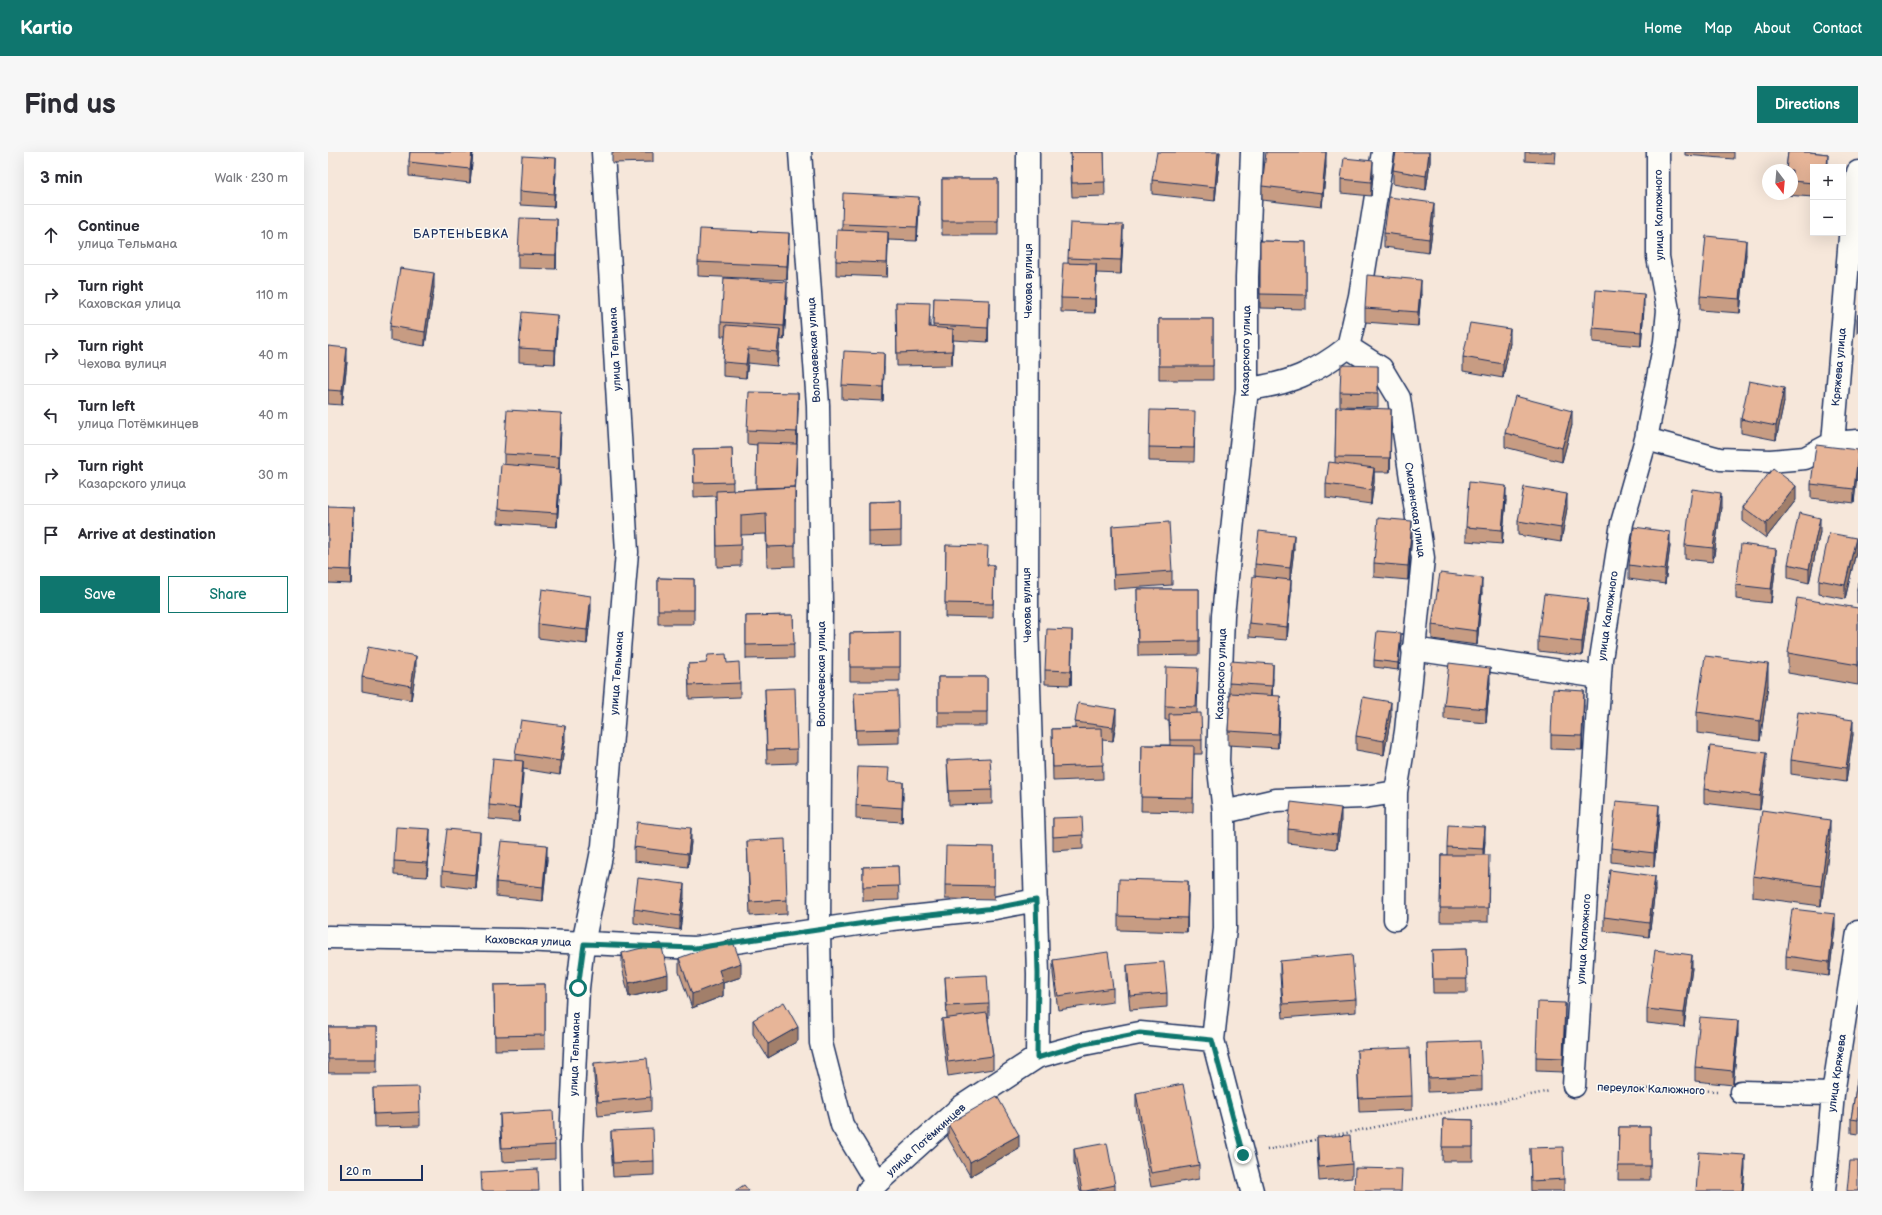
<!DOCTYPE html>
<meta charset="utf-8">
<style>
body{margin:0;font-family:"Balsamiq Sans",sans-serif;background:#f7f7f7;color:#2b2b33}
.controls{position:absolute;right:12px;top:12px;display:grid;overflow:hidden;border-radius:0px;box-shadow:0 4px 16px #0002}
.controls button{width:36px;height:36px;display:grid;place-items:center;padding:0;border:0;border-bottom:1px solid #e1e1e2;background:#fff;color:#2b2b33;font:20px sans-serif}
.compass{position:absolute;left:1434px;top:12px;width:36px;height:36px;border-radius:50%;background:#fff;box-shadow:0 4px 16px #0002;rotate:164deg}
.scale{position:absolute;left:12px;bottom:10px;width:83px;box-sizing:border-box;padding-left:4px;border:2px solid #1b2f5e;border-top:0;font-size:11px;line-height:14px;white-space:nowrap;color:#1b2f5e;-webkit-text-stroke:3px #fdfcf7;paint-order:stroke}
.stop{position:absolute;width:12px;height:12px;margin:-9px;border:3px solid #0f766e;border-radius:50%;background:#fff}
.stop.end{background:#0f766e;border-color:#fff;box-shadow:0 1px 4px #0008}
.list{margin:0;padding:0;list-style:none}
h2{display:flex;justify-content:space-between;align-items:center;height:52px;margin:0;padding:0 16px;font-size:17px}
h2 small{font-size:13px;font-weight:400;color:#7c7c81}
.list li{display:grid;grid-template-columns:26px 1fr auto;gap:12px;align-items:center;box-sizing:border-box;height:60px;padding:0 16px;border-top:1px solid #e1e1e2}
.list b{display:block;font-size:15px;white-space:nowrap}
.list p{margin:0;font-size:13px;white-space:nowrap;color:#7c7c81}
.list em{font-size:13px;font-style:normal;color:#7c7c81}
.actions{display:flex;gap:8px;padding:12px 16px}
.actions a{flex:1;padding:9px 0;border:1px solid #0f766e;border-radius:0px;text-align:center;font-size:14px;color:#0f766e}
.actions .main{background:#0f766e;color:#fff}
.icon{flex:none;width:22px;height:22px;fill:none;stroke:currentColor;stroke-width:2;stroke-linecap:round;stroke-linejoin:round}
.map{position:relative;flex:none;width:1530px;height:1039px;overflow:hidden;border-radius:0px}
header{display:flex;align-items:center;gap:24px;box-sizing:border-box;height:56px;padding:0 20px;background:#0f766e;color:#fff}
header strong{font-size:19px}
nav{display:flex;gap:22px;margin-inline-start:auto;font-size:14px}
.intro{display:flex;align-items:center;justify-content:space-between;box-sizing:border-box;height:96px;padding:0 24px}
h1{margin:0;font-size:28px}
.button{padding:10px 18px;border-radius:0px;background:#0f766e;color:#fff;font-size:14px;font-weight:700}
main{display:flex;gap:24px;padding:0 24px}
aside{flex:1;background:#fff;border-radius:0px;box-shadow:0 4px 16px #0002}
.map>svg:first-child{display:block}
.lines{fill:none;stroke-linecap:round;stroke-linejoin:round}
.minor-casing{stroke:#1b2f5e;stroke-width:25}
.path{stroke:#1b2f5e;stroke-width:2.5;stroke-dasharray:1 3;stroke-linecap:butt}
.minor{stroke:#fdfcf7;stroke-width:22}
.wall{fill:#c79c83;stroke:#1b2f5e}
.shaded-wall{fill:#a27f6a;stroke:#1b2f5e}
.building{fill:#e7b598;stroke:#1b2f5e}
.route{stroke:#0f766e;stroke-width:5}
.labels{text-anchor:middle;dominant-baseline:central;stroke-width:3;stroke-linejoin:round;paint-order:stroke}
.street-label{font-size:11px;fill:#1b2f5e;stroke:#fdfcf7}
.neighbourhood-label{font-size:12px;letter-spacing:1px;fill:#1b2f5e;stroke:#fdfcf7}
</style>
<header>
<strong>Kartio</strong>
<nav><a>Home</a><a>Map</a><a>About</a><a>Contact</a></nav>
</header>
<div class="intro"><h1>Find us</h1><a class="button">Directions</a></div>
<main>
<aside>
<h2>3 min<small>Walk · 230 m</small></h2>
<ul class="list">
<li><svg class="icon" aria-label="ahead" viewBox="0 0 24 24"><path d="M12 20V5M6 11l6-6 6 6"/></svg><div><b>Continue</b><p>улица Тельмана</p></div><em>10 m</em></li>
<li><svg class="icon" aria-label="right" viewBox="0 0 24 24"><path d="M7 20v-9h11M14 6l5 5-5 5"/></svg><div><b>Turn right</b><p>Каховская улица</p></div><em>110 m</em></li>
<li><svg class="icon" aria-label="right" viewBox="0 0 24 24"><path d="M7 20v-9h11M14 6l5 5-5 5"/></svg><div><b>Turn right</b><p>Чехова вулиця</p></div><em>40 m</em></li>
<li><svg class="icon" aria-label="left" viewBox="0 0 24 24"><path d="M17 20v-9H6M10 6l-5 5 5 5"/></svg><div><b>Turn left</b><p>улица Потёмкинцев</p></div><em>40 m</em></li>
<li><svg class="icon" aria-label="right" viewBox="0 0 24 24"><path d="M7 20v-9h11M14 6l5 5-5 5"/></svg><div><b>Turn right</b><p>Казарского улица</p></div><em>30 m</em></li>
<li><svg class="icon" aria-label="arrive" viewBox="0 0 24 24"><path d="M6 21V4h12l-3 4 3 4H6"/></svg><div><b>Arrive at destination</b></div></li>
</ul>
<div class="actions"><a class="main">Save</a><a>Share</a></div>
</aside>
<div class="map">
<svg width="1530" height="1039" viewBox="0 0 1530 1039">
<rect width="100%" height="100%" fill="#f6e7da"/>
<filter id="ink" filterUnits="userSpaceOnUse"><feTurbulence type="fractalNoise" baseFrequency=".025" numOctaves="2"/><feDisplacementMap in="SourceGraphic" scale="8" xChannelSelector="R" yChannelSelector="G"/><feConvolveMatrix kernelMatrix="1 2 1 2 8 2 1 2 1" color-interpolation-filters="sRGB"/></filter>
<g filter="url(#ink)">
<g class="lines">
<g class="minor-casing">
<path id="minor" d="M472 0 490 253 493 451 491 778 493 891 514 973 549 1031
M700 0 699 471 710 822 709 905
M924 0 919 125V237L895 463 890 609 896 660 897 777 885 888 924 1039
M1020 195 1032 144 1055 0
M919 237C961 232 987 221 1020 195
M1318 287 1392 307 1442 309 1477 306 1505 291 1530 289
M1505 291 1524 61 1530 20
M1085 497 1272 525
M896 660 948 648 1036 645 1068 640 1078 579 1095 406 1071 246 1053 216 1020 195
M1067 767 1068 640
M0 785 194 788 367 796 564 767 667 756 708 748
M1246 934 1273 507 1294 371 1318 287 1337 190 1340 158 1330 105V0
M1413 940 1505 942
M244 1039 243 989 250 836 255 792 275 694 299 400 275 0
M540 1039 633 955 709 905 756 892 812 881 885 888
M1496 1039 1505 942 1530 780"/>
</g>
<path class="path" d="M1272 935 1389 939
M999 985 1222 939
M939 998 991 987"/>
<use href="#minor" class="minor"/>
</g>
<path class="wall" d="M82 0H145L142 31 81 24V10Z
M284 0H325V10L284 11Z
M742 0H776L777 44 744 45Z
M892 0 887 49 824 42V28Z
M1102 0V10L1098 38 1065 32V18Z
M1197 0H1228L1227 11 1197 9Z
M1357 0H1406V7L1357 3Z
M1460 0H1481L1500 2V15H1485V45L1458 43V42H1464V18H1458Z
M998 14 994 55 934 48V34Z
M228 20 226 55 192 53V39Z
M1045 23 1043 44 1013 41V27Z
M614 27H670V83H614Z
M591 58 589 89 560 88 559 125 508 123V109L514 78V72Z
M1106 65 1101 101 1056 95V81Z
M229 81 228 117 190 116V102Z
M795 87 793 122 768 121 767 161 733 160V146L740 111V106Z
M932 89 978 90V157L932 156Z
M461 95 459 128 370 124V110Z
M1418 102 1412 161 1372 158V144Z
M106 135 97 194 62 188V174Z
M1093 142 1090 174 1037 170V156Z
M459 144 456 188 452 187 449 214 420 211 418 226 395 224V210L397 184H393V170Z
M606 146 661 162 660 190 625 188 624 213 569 214 568 150 602 165V175L605 176Z
M1316 156 1313 194 1265 190V176Z
M1530 162V181H1529V167Z
M831 167H885V228H831Z
M229 176 227 212 191 210V196Z
M1182 191 1175 226 1135 219V205Z
M0 194 19 210 14 253 0 252Z
M1050 214V255L1012 254V240Z
M556 215 555 249 514 247V233Z
M1456 250 1448 288 1413 281V267Z
M470 255 467 351V414L439 415 438 382 413 383V414L389 415 388 344 366 345 365 297 404 296 405 338 428 337 429 293 419 292V278Z
M1008 255 1063 271 1062 320H1046V330L1043 352 998 346V332L1007 311Z
M867 273 866 310 821 309V295Z
M1244 273 1234 310 1177 295V281Z
M233 275 231 317 232 331 229 375 170 371V357L176 312V302Z
M1530 298 1526 351 1483 346V332Z
M1178 348 1174 392 1138 389V375Z
M1468 348 1438 386 1415 369V355Z
M573 349V393L541 394V350Z
M0 354 25 369 23 432 0 431Z
M1393 355 1385 410 1357 407V393Z
M1239 356 1233 390 1190 383V369Z
M784 374 844 419V433L786 437 784 388Z
M1492 380 1481 431 1460 426V412Z
M1084 383 1080 428 1046 425V411Z
M618 393 659 413H666L665 466 617 465Z
M1342 394 1337 432 1301 427V413Z
M966 397 962 428 963 442 959 488 921 485V471L927 424V412Z
M1528 400 1517 447 1491 442V428Z
M1448 411 1443 451 1408 447V433Z
M330 426 366 427V472H330Z
M1530 430V452L1529 451V438Z
M809 437H871V503L810 504Z
M1154 440 1149 493 1104 487V473Z
M1530 456V533L1460 521V501Z
M263 458 259 492 210 486V472Z
M1260 461 1254 504 1210 499V485Z
M465 463 466 506 418 507V464Z
M572 480V529H522V481Z
M1073 488 1070 518 1046 515V508Z
M744 492 743 533 717 532V518Z
M399 511 412 531V545L361 547 360 512Z
M88 518 83 548 34 539V525Z
M610 525H659V574H610Z
M945 526 944 543 952 558 950 596 900 593V579L902 545H901V531Z
M870 530 869 561 874 588V602H866L865 660 813 659 814 593H842L841 568H837V554Z
M1162 530 1158 571 1116 567V553Z
M1440 533 1432 589 1369 581V560Z
M437 537 469 597V611L439 612Z
M526 541 571 577V591L528 592Z
M1256 553 1254 598 1223 597V583Z
M1063 564 1056 603 1028 598V584Z
M747 570 788 571 785 589 774 588 775 627 725 629 724 577 747 576Z
M1525 582 1518 630 1463 622V608Z
M237 588 232 623 195 617 191 670 161 667V653L187 608V602Z
M619 608 664 638V652L621 653Z
M1438 615 1432 658 1376 651V637Z
M561 629 575 644 574 670 528 667V653Z
M725 666 755 683V697L725 699Z
M1331 667 1326 715 1283 710V696Z
M1013 670 1009 697 960 691V677Z
M1502 688 1493 754 1425 745V724Z
M419 689 459 748V762L422 764Z
M1157 689 1156 703 1161 717 1160 770H1112L1113 703H1119V695Z
M363 690 360 715 306 709V695Z
M102 691 99 725 66 723V709Z
M152 694 148 737 114 733V719Z
M666 695V748L617 747V733Z
M219 707 215 749 168 744V730Z
M570 714 571 748 535 749V715Z
M1327 738 1321 785 1276 779V765Z
M860 743 859 780 790 778V764Z
M356 746 352 778 306 771V757Z
M1507 776 1501 824 1458 818V804Z
M1138 797 1139 841H1105L1104 798Z
M294 801 340 836 301 845 294 815Z
M351 806 413 825 395 831V844L364 856 351 820Z
M725 808 785 836V850L730 858 725 822Z
M952 809 1028 847V860L955 866 952 823Z
M799 813 839 841V855L802 858 799 827Z
M1364 816 1356 875 1319 871V857Z
M617 825 661 852V866H660L665 904V917L620 924 614 881V867H619Z
M217 832V897L167 898 166 833Z
M1237 865 1235 920 1208 919V905Z
M425 868 470 889 440 906 425 882Z
M0 875H49V921H0Z
M1410 882 1405 933 1367 929V915Z
M1099 891 1154 924V938L1100 940Z
M1029 898 1084 944V958L1031 960Z
M266 911 323 945V959L270 964 266 925Z
M1530 923V982L1523 981V967Z
M45 936 92 960V974L46 975Z
M808 941 871 1013V1027L823 1035 808 955Z
M172 962 227 993V1007L174 1010 172 976Z
M1115 967 1145 968V1009H1114Z
M620 972 691 996 642 1024 620 986Z
M1291 975H1322V1028H1290Z
M283 979 326 1009V1023L285 1025 283 993Z
M989 985 1024 1012V1026L991 1029 989 999Z
M1202 996 1236 1027V1039H1203Z
M746 997 787 1033V1039H752L746 1011Z"/>
<path class="shaded-wall" d="M144 0H145L142 31V17Z
M890 0H892L887 49V35Z
M998 0V14L994 55V41Z
M1101 0H1102V10L1098 38V24Z
M228 6V20L226 55V42Z
M1045 9V23L1043 44V30Z
M591 45V58L589 89V75Z
M1106 51V65L1101 101V87Z
M229 67V81L228 117V103Z
M795 73V87L793 122V108Z
M560 80V94L559 125V111Z
M461 81V95L459 128V114Z
M1418 88V102L1412 161V147Z
M768 112V126L767 161V147Z
M106 121V135L97 194V180Z
M1093 128V142L1090 174V160Z
M459 130V144L456 188V174Z
M1316 142V156L1313 194V180Z
M661 148V162L660 190V176Z
M229 163V176L227 212V198Z
M452 177V191L449 214V200Z
M625 177V191L624 213V199Z
M1182 177V191L1175 226V212Z
M19 196V210L14 253V239Z
M420 197V211L418 226V212Z
M556 201V215L555 249V235Z
M1456 236V250L1448 288V274Z
M470 241V255L467 351 469 280Z
M1063 257V271L1062 320V306Z
M1244 259V273L1234 310V296Z
M233 261V275L231 319V305Z
M1530 302V316L1526 351V337Z
M1046 316V330L1043 352V338Z
M232 317V331L229 375V361Z
M1178 334V348L1174 392V378Z
M1468 334V348L1438 386V372Z
M1393 341V355L1385 410V396Z
M1239 342V356L1233 390V376Z
M25 355V369L23 432V418Z
M1492 366V380L1481 431V417Z
M1084 369V383L1080 428V414Z
M1342 380V394L1337 432V418Z
M966 383V397L962 430V416Z
M1528 386V400L1517 447V433Z
M1448 397V411L1443 451V437Z
M1154 426V440L1149 493V479Z
M963 428V442L959 488V475Z
M263 444V458L259 492V478Z
M1260 447V461L1254 504V490Z
M744 478V492L743 533V519Z
M1073 481V488L1070 518V511Z
M88 504V518L83 548V534Z
M945 512V526L944 548V534Z
M1440 512V533L1432 589V569Z
M1162 516V530L1158 571V557Z
M1256 539V553L1254 598V584Z
M952 544V558L950 596V582Z
M1063 550V564L1056 603V589Z
M788 557V571L785 589V575Z
M1525 568V582L1518 630V616Z
M237 574V588L232 623V609Z
M1438 601V615L1432 658V644Z
M195 609V623L191 670V656Z
M575 630V644L574 670V656Z
M1331 653V667L1326 715V701Z
M1013 656V670L1009 697V683Z
M1502 668V688L1493 754V734Z
M1157 675V689L1155 711V697Z
M363 676V690L360 715V702Z
M102 677V691L99 725V711Z
M152 680V694L148 737V723Z
M219 693V707L215 749V735Z
M1327 724V738L1321 785V771Z
M860 729V743L859 780V766Z
M356 732V746L352 778V764Z
M1507 762V776L1501 824V810Z
M1364 803V816L1356 875V861Z
M413 811V825L395 831V844L364 856V842L391 818Z
M340 822V836L301 845V831Z
M1237 851V865L1235 920V906Z
M1410 868V882L1405 933V919Z
M470 875V889L440 906V892Z
M691 983V996L642 1024V1010Z
M1417 1003V1017L1415 1039H1414Z"/>
<path class="building" d="M82 0H144L142 17 81 10Z
M743 0H776L777 30 744 31Z
M829 0H890L887 35 824 28Z
M938 0H998L994 41 934 34Z
M1068 0H1101L1098 24 1065 18Z
M1460 0H1481L1500 2 1499 15H1485V31L1464 29V18H1458Z
M194 4 228 6 226 42 192 39Z
M1016 6 1045 9 1043 30 1013 27Z
M614 27H670V69H614Z
M515 41 591 45 589 75 514 72Z
M1061 45 1106 51 1101 87 1056 81Z
M192 66 229 67 228 103 190 102Z
M742 71 795 73 793 108 740 106Z
M372 77 461 81 459 114 370 110Z
M509 78 560 80 559 111 508 109Z
M1378 84 1418 88 1412 147 1372 144Z
M932 89 978 90V143L932 142Z
M735 111 768 112 767 147 733 146Z
M72 116 106 121 97 180 62 174Z
M1039 123 1093 128 1090 160 1037 156Z
M396 126 459 130 456 174 393 170Z
M1268 138 1316 142 1313 180 1265 176Z
M606 146 661 148 660 176 605 173Z
M568 150 602 151 601 175 625 177 624 199 569 201Z
M194 160 229 163 227 198 191 196Z
M831 167H885V214H831Z
M1142 171 1182 177 1175 212 1135 205Z
M398 173 452 177 449 200 420 197 418 212 395 210Z
M0 194 19 196 14 239 0 238Z
M516 199 556 201 555 235 514 233Z
M1013 213 1050 214V241L1012 240Z
M1421 229 1456 236 1448 274 1413 267Z
M421 240 470 241 469 280 419 278Z
M1187 244 1244 259 1234 296 1177 281Z
M1008 255 1063 257 1062 306 1007 305Z
M179 258 233 261 231 305 176 302Z
M822 258 867 259 866 296 821 295Z
M429 291 469 292 467 337V335L428 336Z
M1488 293 1530 298V302L1526 337 1483 332Z
M404 296 405 330 366 331 365 297Z
M1001 310 1046 316 1043 338 998 332Z
M173 312 232 317 229 361 170 357Z
M1445 316 1468 334 1438 372 1415 355Z
M1141 330 1178 334 1174 378 1138 375Z
M467 335V394L439 395 438 361 413 363V393L389 394 388 339Z
M1196 335 1239 342 1233 376 1190 369Z
M1364 337 1393 341 1385 396 1357 393Z
M573 349V379L541 380V350Z
M0 354 25 355 23 418 0 417Z
M1471 361 1492 366 1481 417 1460 412Z
M1050 366 1084 369 1080 414 1046 411Z
M841 370 844 419 786 423 784 374Z
M1306 375 1342 380 1337 418 1301 413Z
M931 379 966 383 962 416 927 412Z
M1501 381 1528 386 1517 433 1491 428Z
M1413 392 1448 397 1443 437 1408 433Z
M618 393 660 394 659 413H666L665 452 617 451Z
M1112 421 1154 426 1149 479 1104 473Z
M925 424 963 428 959 475 921 471Z
M330 426 366 427V458H330Z
M1530 430V438H1529Z
M214 437 263 444 259 478 210 472Z
M809 437H871V489L810 490Z
M1216 442 1260 447 1254 490 1210 485Z
M1469 446 1530 456V513L1460 501Z
M465 463 466 492 418 493V464Z
M719 477 744 478 743 519 717 518Z
M1049 479 1073 481 1070 511 1046 508Z
M572 480V515H522V481Z
M40 495 88 504 83 534 34 525Z
M398 502 399 511 411 510 412 531 361 533 360 512 378 511 380 503Z
M1377 504 1440 512 1432 569 1369 560Z
M903 509 945 512 944 534 901 531Z
M1121 511 1162 516 1158 557 1116 553Z
M838 515 870 516 868 555 837 554Z
M610 525H659V560H610Z
M467 536 469 597 439 598 437 537Z
M1225 537 1256 539 1254 584 1223 583Z
M570 539 571 577 528 578 526 541Z
M902 541 952 544 950 582 900 579Z
M1035 545 1063 550 1056 589 1028 584Z
M750 551 788 557 785 575 747 570Z
M1470 560 1525 568 1518 616 1463 608Z
M873 561 874 588H842L841 562Z
M193 568 237 574 232 609 187 602Z
M774 576 775 613 725 615 724 577Z
M814 593 866 594 865 646 813 645Z
M1382 594 1438 601 1432 644 1376 637Z
M165 606 195 609 191 656 161 653Z
M662 606 664 638 621 639 619 608Z
M530 615 561 616 560 629 575 630 574 656 528 653Z
M1288 649 1331 653 1326 701 1283 696Z
M963 650 1013 656 1009 683 960 677Z
M1434 658 1502 668 1493 734 1425 724Z
M754 665 755 683 725 685V666Z
M309 670 363 676 360 702 306 695Z
M1120 673 1157 675 1155 697 1119 695Z
M68 675 102 677 99 711 66 709Z
M119 677 152 680 148 723 114 719Z
M457 687 459 748 422 750 419 689Z
M173 689 219 693 215 735 168 730Z
M618 694 666 695V734L617 733Z
M1113 703H1161L1160 756H1112Z
M570 714 571 734 535 735V715Z
M1282 718 1327 724 1321 771 1276 765Z
M310 726 356 732 352 764 306 757Z
M791 727 860 729 859 766 790 764Z
M1464 757 1507 762 1501 810 1458 804Z
M404 787 413 811 391 818 395 830 364 842 351 806Z
M333 791 340 822 301 831 294 801Z
M1138 797 1139 827H1105L1104 798Z
M1327 798 1364 803 1356 861 1319 857Z
M780 800 785 836 730 844 725 808Z
M1024 802 1028 847 955 852 952 809Z
M836 810 839 841 802 844 799 813Z
M659 823 661 852 619 854 617 825Z
M217 832V883L167 884 166 833Z
M456 850 470 875 440 892 425 868Z
M1210 850 1237 851 1235 906 1208 905Z
M659 861 665 904 620 910 614 867Z
M1372 865 1410 868 1405 919 1367 915Z
M0 875H49V907H0Z
M1152 889 1154 924 1100 926 1099 891Z
M1082 896 1084 944 1031 946 1029 898Z
M319 906 323 945 270 950 266 911Z
M1530 923V968L1523 967Z
M855 932 871 1013 823 1021 808 941Z
M91 935 92 960 46 962 45 936Z
M669 944 691 983 642 1010 620 972Z
M225 959 227 993 174 996 172 962Z
M1115 967 1145 968V995H1114Z
M1291 975H1322V1014H1290Z
M325 977 326 1009 285 1011 283 979Z
M1022 983 1024 1012 991 1015 989 985Z
M779 991 787 1033 758 1039H754L746 997Z
M1235 995 1236 1027 1203 1029 1202 996Z
M1371 1000 1417 1003 1414 1039H1368Z
M1522 1009H1530V1039H1519Z
M1027 1016 1074 1017 1073 1039H1026Z
M210 1017 211 1039H154L153 1020Z
M416 1033 421 1039H407Z"/>
</g>
<g class="lines" filter="url(#ink)">
<path class="route" d="M250 836 256 792 367 796 564 767 667 756 708 748 710 822 709 906 756 892 812 881 884 888 915 1003"/>
</g>
<g class="labels">
<g class="street-label">
<text transform="translate(1331 63) rotate(-91)">улица Калюжного</text>
<text transform="translate(700 129) rotate(-90)">Чехова вулиця</text>
<text transform="translate(287 197) rotate(-93)">улица Тельмана</text>
<text transform="translate(486 198) rotate(-93)">Волочаевская улица</text>
<text transform="translate(918 199) rotate(-89)">Казарского улица</text>
<text transform="translate(1511 215) rotate(-85)">Кряжева улица</text>
<text transform="translate(1087 358) rotate(82)">Смоленская улица</text>
<text transform="translate(699 453) rotate(-91)">Чехова вулиця</text>
<text transform="translate(1280 464) rotate(-82)">улица Калюжного</text>
<text transform="translate(289 521) rotate(-86)">улица Тельмана</text>
<text transform="translate(493 522) rotate(-90)">Волочаевская улица</text>
<text transform="translate(893 522) rotate(-88)">Казарского улица</text>
<text transform="translate(1256 787) rotate(-86)">улица Калюжного</text>
<text transform="translate(200 789) rotate(2)">Каховская улица</text>
<text transform="translate(247 902) rotate(-88)">улица Тельмана</text>
<text transform="translate(1509 921) rotate(-82)">улица Кряжева</text>
<text transform="translate(1323 937) rotate(2)">переулок Калюжного</text>
<text transform="translate(598 988) rotate(-42)">улица Потёмкинцев</text>
</g>
<g class="neighbourhood-label">
<text x="133" y="82">БАРТЕНЬЕВКА</text>
</g>
</g>
</svg>
<div class="controls">
<button>+</button>
<button>−</button>
</div>
<svg class="compass" viewBox="-18 -18 36 36"><path d="M0-13l5 13h-10z" fill="#e53935"/><path d="M0 13l5-13h-10z" fill="#7c7c81"/></svg>
<div class="scale">20 m</div>
<div class="stop" style="left:250px;top:836px"></div>
<div class="stop end" style="left:915px;top:1003px"></div>
</div>
</main>
